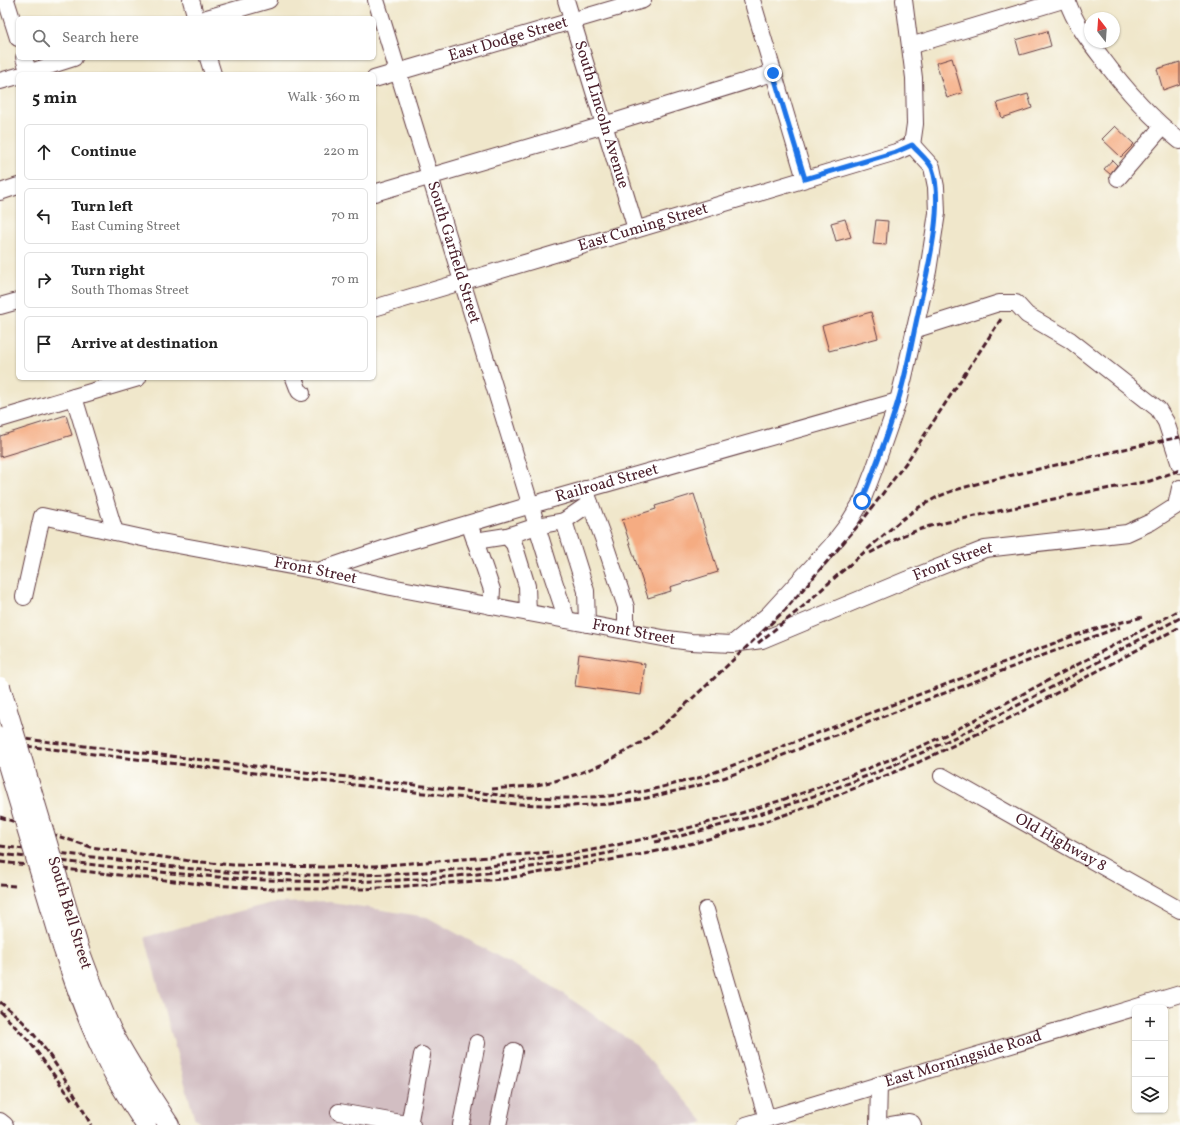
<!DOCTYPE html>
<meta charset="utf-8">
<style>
body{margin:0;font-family:Vollkorn,serif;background:#f6f6f6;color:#222}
.controls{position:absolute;right:12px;bottom:12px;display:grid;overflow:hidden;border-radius:6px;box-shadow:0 1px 3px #0004}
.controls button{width:36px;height:36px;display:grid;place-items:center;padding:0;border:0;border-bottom:1px solid #e0e0e0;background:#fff;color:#222;font:20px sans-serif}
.compass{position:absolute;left:1084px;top:12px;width:36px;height:36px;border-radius:50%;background:#fff;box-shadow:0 1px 3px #0004;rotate:343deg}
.stop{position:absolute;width:12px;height:12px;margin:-9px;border:3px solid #1a73e8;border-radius:50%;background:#fff}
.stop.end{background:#1a73e8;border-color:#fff;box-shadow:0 1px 4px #0008}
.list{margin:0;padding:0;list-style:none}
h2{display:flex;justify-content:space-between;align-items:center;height:52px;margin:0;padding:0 16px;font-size:17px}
h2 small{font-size:13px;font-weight:400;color:#767676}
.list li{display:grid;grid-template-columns:26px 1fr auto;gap:12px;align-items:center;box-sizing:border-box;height:56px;margin:0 8px 8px;padding:0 8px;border:1px solid #e0e0e0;border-radius:6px}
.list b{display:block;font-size:15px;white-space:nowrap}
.list p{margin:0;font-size:13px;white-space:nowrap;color:#767676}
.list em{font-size:13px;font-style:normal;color:#767676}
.icon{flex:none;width:22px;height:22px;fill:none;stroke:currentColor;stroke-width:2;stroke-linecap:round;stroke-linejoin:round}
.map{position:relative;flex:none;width:1180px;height:1125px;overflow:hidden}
.search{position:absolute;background:#fff;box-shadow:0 1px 3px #0004;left:16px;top:16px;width:360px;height:44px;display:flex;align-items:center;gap:10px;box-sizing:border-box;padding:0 14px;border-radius:6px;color:#767676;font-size:15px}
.panel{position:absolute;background:#fff;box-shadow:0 1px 3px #0004;left:16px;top:72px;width:360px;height:308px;border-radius:6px}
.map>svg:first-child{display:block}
.industrial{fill:#d2bec2}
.building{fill:#f5ac82}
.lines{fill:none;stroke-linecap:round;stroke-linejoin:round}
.minor-casing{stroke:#633d43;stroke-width:18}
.major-casing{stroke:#633d43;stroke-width:22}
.minor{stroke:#fff;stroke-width:16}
.major{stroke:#fff;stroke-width:20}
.rail{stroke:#4a1f2b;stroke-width:3;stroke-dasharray:6 3;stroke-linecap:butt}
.major-bridge-casing{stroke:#633d43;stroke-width:22;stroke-linecap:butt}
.major-bridge{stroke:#fff;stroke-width:20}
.route{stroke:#1a73e8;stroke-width:5}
.labels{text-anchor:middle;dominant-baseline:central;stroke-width:3;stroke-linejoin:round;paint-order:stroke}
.street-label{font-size:16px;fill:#4a1f2b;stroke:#fdfcf7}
</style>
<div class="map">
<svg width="1180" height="1125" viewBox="0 0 1180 1125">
<rect width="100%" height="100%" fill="#fdfcf7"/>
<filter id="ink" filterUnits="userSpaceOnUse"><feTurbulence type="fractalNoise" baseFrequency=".025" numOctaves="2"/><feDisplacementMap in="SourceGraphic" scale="8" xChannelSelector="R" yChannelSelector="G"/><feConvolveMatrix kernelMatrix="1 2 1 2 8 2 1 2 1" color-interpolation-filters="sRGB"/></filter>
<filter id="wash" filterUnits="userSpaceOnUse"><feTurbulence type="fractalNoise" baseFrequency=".012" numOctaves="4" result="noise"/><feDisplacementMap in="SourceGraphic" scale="16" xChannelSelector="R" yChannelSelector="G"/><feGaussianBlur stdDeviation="0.9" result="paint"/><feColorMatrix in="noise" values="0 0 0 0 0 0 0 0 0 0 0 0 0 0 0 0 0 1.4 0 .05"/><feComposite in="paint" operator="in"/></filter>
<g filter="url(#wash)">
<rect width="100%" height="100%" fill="#f0e7cb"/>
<path class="industrial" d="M331 902 427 917 552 986 634 1043 704 1122 695 1125H201L194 1117 145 937 271 903Z"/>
<g id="blocks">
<path class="building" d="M1047 31 1051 46 1020 55 1016 40Z
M952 58 962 93 947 98 936 63Z
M1180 62V84L1163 90 1157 69Z
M1028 94 1032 108 1002 118 997 103Z
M1115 126 1134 144 1121 157 1102 139Z
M1112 160 1117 165 1110 174 1104 169Z
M845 219 851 237 836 241 831 223Z
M876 220 888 221 886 245 873 244Z
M871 312 878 338 829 351 822 326Z
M66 415 72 435 0 457V436Z
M694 494 718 572 670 587 671 591 648 598 622 520 656 509 655 506Z
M579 654 645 664 641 695 575 686Z"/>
</g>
</g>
<g filter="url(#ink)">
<use href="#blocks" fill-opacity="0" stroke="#633d43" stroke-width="1"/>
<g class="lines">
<g class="minor-casing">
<g id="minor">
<path d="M6 0 18 38"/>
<path d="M191 0 196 18"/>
<path id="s1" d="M376 0 551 572 567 620"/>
<path id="s2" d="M566 0 636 229"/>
<path d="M752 0 805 179"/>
<path d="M904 0 914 78 915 124 912 145"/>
<path d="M1067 0C1074 22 1088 40 1102 58 1125 89 1150 117 1180 141"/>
<path d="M207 18 269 0"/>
<path d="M910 46 1063 0"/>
<path d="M24 58 29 74"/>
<path d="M208 58 213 74"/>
<path d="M24 74 74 58"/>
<path id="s3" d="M374 79 643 0"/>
<path d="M0 81 18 76"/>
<path d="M1118 178 1162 127"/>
<path d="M0 192 18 186"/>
<path d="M374 193 604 125 773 73"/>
<path d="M0 306 18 301"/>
<path id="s4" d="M374 308 896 152 912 145"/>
<path d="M914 330 999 303H1016L1027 315 1070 340 1158 409 1166 422 1180 465"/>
<path d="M294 378 299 391 302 393"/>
<path d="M74 397 115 532"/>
<path d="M0 419 138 378"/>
<path d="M585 489 603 538 626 607V631"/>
<path d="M564 521 590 503"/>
<path d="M472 532 492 590 491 606"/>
<path d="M507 536 537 526 564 521 586 591 587 624"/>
<path d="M475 541 507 536 514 544 527 586 528 613"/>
<path id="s5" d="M318 571 383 549 531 505 898 401"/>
<path id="s6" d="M24 597 42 516 156 541 318 571 391 587 668 639 691 642 732 644 762 640 906 580 985 549 1127 533 1151 522 1176 506 1180 488"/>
<path d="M732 644 768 615 831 546 848 524 862 501 874 470 898 401 904 377 928 271 937 213 936 187 932 167 912 145"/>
<path id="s7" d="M942 776 1180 910"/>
<path d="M706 910 767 1119"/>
<path d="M339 1112 412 1125"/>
<path d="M0 1121 5 1125"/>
<path d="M409 1125 422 1055"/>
<path d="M461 1125 477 1043"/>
<path d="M498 1125 514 1051"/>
<path id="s8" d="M746 1125 1180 994"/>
<path d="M878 1125 879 1085"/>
<path d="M891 1125 909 1122 912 1123 913 1125"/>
</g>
</g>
<g class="major-casing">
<path id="major" d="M63 947C74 980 85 1013 100 1045 112 1073 129 1099 146 1125
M79 950C89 977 99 1004 111 1030 128 1063 149 1094 169 1125"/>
</g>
<use href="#minor" class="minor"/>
<use href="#major" class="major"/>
<path class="rail" d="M870 553 904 535 930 526 1072 495 1150 481 1180 470
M758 643 800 609 839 574 900 521 916 509 937 497 952 491 983 482 1133 447 1180 437
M0 736 516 797 570 798 609 796 646 791 702 777 1073 636 1102 627 1143 617
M0 743 516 804 571 806 610 804 647 798 704 784 726 777 1041 656 1120 627
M492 789 532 786 555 781 577 774 601 765 642 742 663 725 707 685 786 609 862 521 908 460 1001 319
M0 817 91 847 190 861 233 865 323 867 374 866 552 852
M655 842C756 819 854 785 947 741 1026 703 1102 659 1180 618
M0 846C47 852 94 857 142 863 174 867 207 871 240 873 289 875 340 876 389 874 575 866 758 819 928 743 964 727 998 707 1032 689 1082 662 1131 636 1180 610
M0 854C89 864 178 876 267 880 385 886 504 876 618 851
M0 862 201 884 270 889H365L503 879 644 854 698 842 755 825 816 804 919 762 1004 721 1180 627
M0 885 16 886
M0 1002C8 1009 18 1016 25 1024 52 1055 72 1089 91 1125
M0 1011 29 1041 73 1101"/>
<g class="major-bridge-casing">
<path id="major-bridge" d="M0 687 79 950
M0 738 63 947"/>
</g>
<use href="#major-bridge" class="major-bridge"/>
</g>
</g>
<g class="lines" filter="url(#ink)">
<path class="route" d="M773 73 805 179 896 152 912 145C918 152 928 160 932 168 945 203 927 273 919 309 912 340 907 371 898 401 888 435 875 468 862 501"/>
</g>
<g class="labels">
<g class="street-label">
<text stroke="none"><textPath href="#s3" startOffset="140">East Dodge Street</textPath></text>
<text stroke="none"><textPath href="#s2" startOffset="120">South Lincoln Avenue</textPath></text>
<text stroke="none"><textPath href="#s4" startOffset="281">East Cuming Street</textPath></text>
<text stroke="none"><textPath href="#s1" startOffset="264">South Garfield Street</textPath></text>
<text stroke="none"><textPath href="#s5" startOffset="302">Railroad Street</textPath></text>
<text stroke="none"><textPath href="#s6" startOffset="1022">Front Street</textPath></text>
<text stroke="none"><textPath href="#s6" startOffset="362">Front Street</textPath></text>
<text stroke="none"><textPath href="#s6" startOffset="686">Front Street</textPath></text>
<text stroke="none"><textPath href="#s7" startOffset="136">Old Highway 8</textPath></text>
<text transform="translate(69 913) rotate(73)">South Bell Street</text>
<text stroke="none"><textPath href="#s8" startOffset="227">East Morningside Road</textPath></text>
</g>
</g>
</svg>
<div class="controls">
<button>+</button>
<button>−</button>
<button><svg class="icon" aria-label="layers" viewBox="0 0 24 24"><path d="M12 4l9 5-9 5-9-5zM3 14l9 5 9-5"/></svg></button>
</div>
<svg class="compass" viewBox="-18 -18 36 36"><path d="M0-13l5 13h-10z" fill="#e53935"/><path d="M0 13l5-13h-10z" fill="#767676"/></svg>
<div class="stop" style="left:862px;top:501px"></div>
<div class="stop end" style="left:773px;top:73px"></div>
<div class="search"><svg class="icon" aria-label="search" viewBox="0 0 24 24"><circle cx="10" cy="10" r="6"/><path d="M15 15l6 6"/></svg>Search here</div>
<section class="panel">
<h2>5 min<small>Walk · 360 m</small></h2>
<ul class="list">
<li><svg class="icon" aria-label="ahead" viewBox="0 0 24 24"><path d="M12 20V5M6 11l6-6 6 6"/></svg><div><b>Continue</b></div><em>220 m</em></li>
<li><svg class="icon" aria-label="left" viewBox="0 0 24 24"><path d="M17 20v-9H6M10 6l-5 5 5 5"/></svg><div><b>Turn left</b><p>East Cuming Street</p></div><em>70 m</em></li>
<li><svg class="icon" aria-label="right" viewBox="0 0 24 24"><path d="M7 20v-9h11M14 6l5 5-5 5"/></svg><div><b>Turn right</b><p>South Thomas Street</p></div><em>70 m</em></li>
<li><svg class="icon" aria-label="arrive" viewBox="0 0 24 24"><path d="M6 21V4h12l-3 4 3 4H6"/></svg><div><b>Arrive at destination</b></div></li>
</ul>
</section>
</div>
